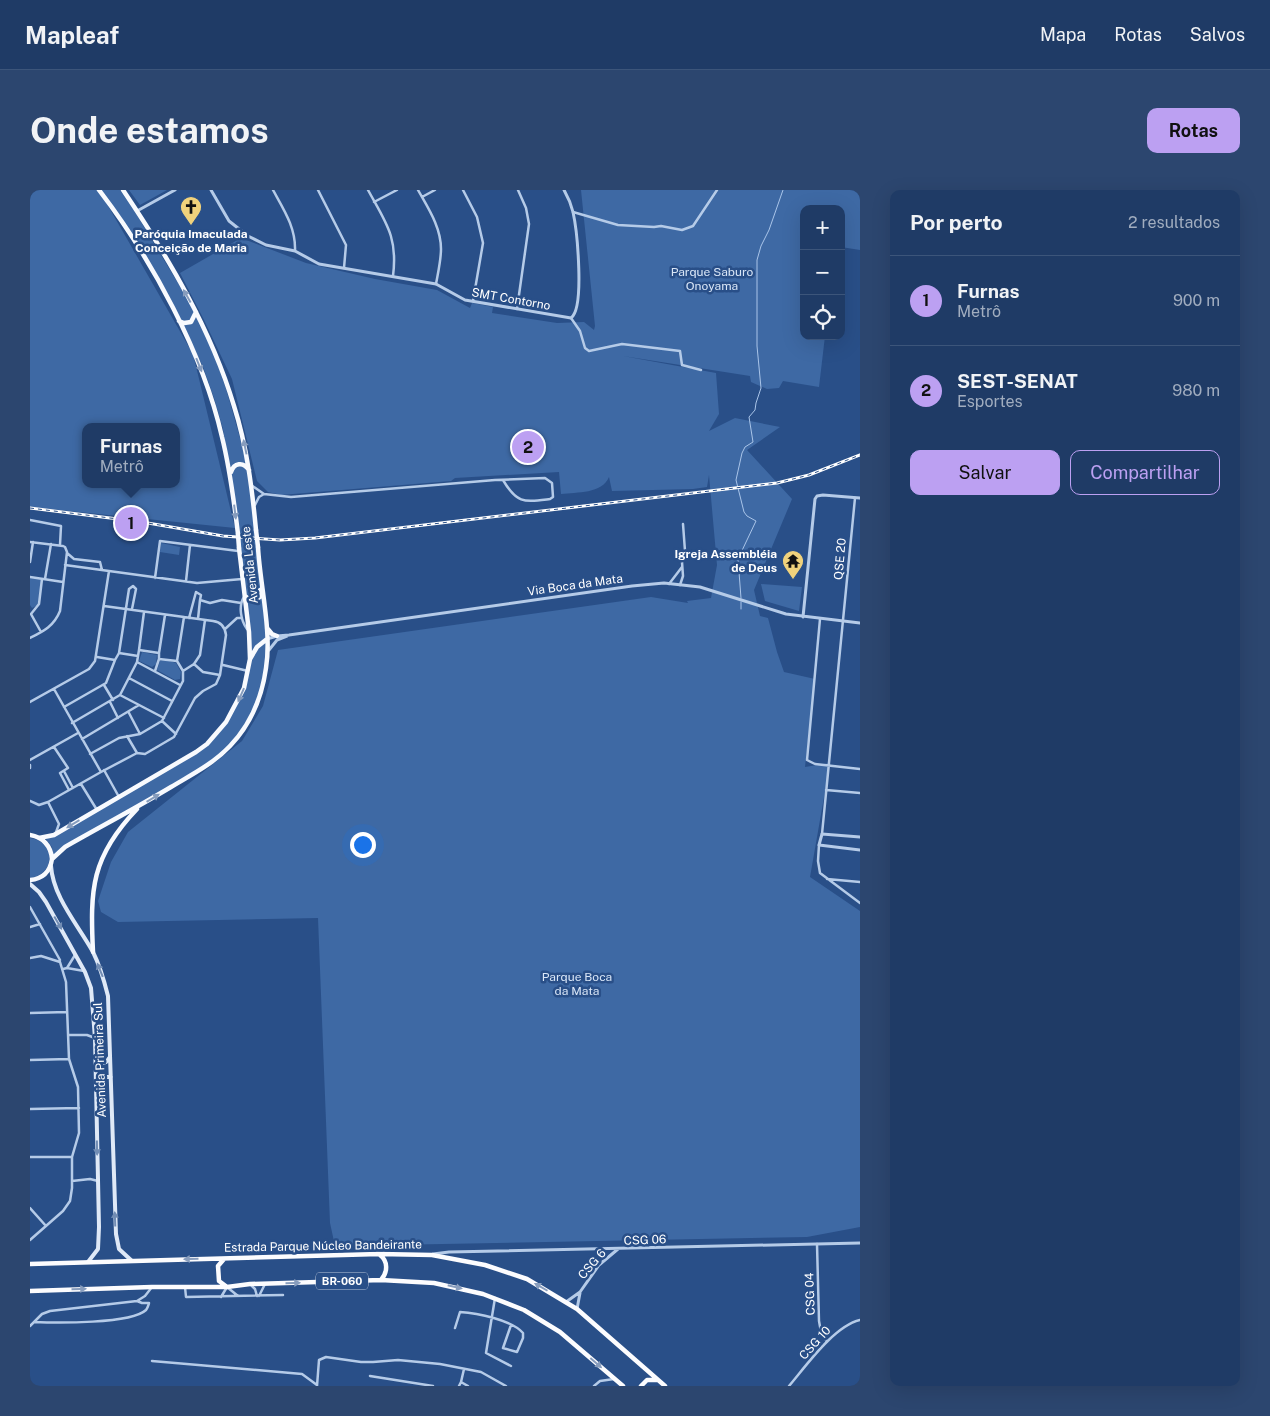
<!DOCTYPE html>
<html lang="pt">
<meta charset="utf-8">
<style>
body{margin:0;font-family:"Public Sans",sans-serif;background:#2c466f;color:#f1f3f6}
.controls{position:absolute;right:15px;top:15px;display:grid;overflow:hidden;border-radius:10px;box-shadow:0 5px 20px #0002}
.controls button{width:45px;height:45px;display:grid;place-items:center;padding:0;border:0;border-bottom:1px solid #3c557a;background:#1f3b66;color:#f1f3f6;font:25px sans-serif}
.you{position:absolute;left:332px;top:654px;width:18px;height:18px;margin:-12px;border:4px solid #fff;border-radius:50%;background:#1a73e8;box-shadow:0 0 0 8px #1a73e833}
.badge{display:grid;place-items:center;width:32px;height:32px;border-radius:50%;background:#bca0f2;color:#111;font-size:16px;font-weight:700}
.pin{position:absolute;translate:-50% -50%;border:2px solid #fff;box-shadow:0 1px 5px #0006}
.popup{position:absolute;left:52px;top:233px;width:98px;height:65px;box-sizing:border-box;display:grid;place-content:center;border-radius:10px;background:#1f3b66;filter:drop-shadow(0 1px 4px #0005);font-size:16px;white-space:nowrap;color:#a1adbf}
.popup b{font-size:19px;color:#f1f3f6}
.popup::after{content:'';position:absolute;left:50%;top:100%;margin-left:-10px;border:10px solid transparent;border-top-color:#1f3b66}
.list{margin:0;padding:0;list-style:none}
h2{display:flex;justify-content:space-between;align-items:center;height:65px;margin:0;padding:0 20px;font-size:21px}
h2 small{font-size:16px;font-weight:400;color:#a1adbf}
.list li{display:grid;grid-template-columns:32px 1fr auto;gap:15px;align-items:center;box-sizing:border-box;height:90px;padding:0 20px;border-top:1px solid #3c557a}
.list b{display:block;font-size:19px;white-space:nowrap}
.list p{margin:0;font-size:16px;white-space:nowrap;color:#a1adbf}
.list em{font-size:16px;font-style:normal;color:#a1adbf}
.actions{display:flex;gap:10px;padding:15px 20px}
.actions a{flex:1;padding:11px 0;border:1px solid #bca0f2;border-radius:10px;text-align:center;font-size:18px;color:#bca0f2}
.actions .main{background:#bca0f2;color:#111}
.icon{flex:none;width:28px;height:28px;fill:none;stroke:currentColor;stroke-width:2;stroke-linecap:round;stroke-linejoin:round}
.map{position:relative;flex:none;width:830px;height:1196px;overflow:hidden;border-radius:10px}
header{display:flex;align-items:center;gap:30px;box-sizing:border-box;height:70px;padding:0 25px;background:#1f3b66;border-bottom:1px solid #3c557a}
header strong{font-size:24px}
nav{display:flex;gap:28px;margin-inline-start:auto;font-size:18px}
.intro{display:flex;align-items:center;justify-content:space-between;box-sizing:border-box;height:120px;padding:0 30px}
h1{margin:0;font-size:35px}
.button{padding:12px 22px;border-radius:10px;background:#bca0f2;color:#111;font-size:18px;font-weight:700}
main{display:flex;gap:30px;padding:0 30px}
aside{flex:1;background:#1f3b66;border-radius:10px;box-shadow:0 5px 20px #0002}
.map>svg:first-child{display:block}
.green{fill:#3e69a4;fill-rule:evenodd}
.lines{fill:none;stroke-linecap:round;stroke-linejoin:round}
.stream{stroke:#aac5e9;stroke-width:1}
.minor{stroke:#b5cbe8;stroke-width:2.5}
.tertiary{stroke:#b5cbe8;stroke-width:3}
.secondary{stroke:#dfe9f7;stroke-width:4}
.primary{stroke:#f8fafe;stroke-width:4.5}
.trunk{stroke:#fcfcfe;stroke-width:4.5}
.rail-casing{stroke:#fff;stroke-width:3}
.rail{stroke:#294f88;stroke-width:1;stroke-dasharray:4;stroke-linecap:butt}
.primary-bridge{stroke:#f8fafe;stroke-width:4.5}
.oneway{fill:#869cbd}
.oneway2{fill:#728db4}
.oneway3{fill:#889dbd}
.labels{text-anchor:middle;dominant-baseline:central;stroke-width:5;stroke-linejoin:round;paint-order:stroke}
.shield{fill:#294f88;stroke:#bfcadb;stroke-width:1}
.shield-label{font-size:11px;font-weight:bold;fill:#fff}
.poi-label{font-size:12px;font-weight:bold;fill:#fff;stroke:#294f88}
.park-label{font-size:12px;fill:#d9e6f7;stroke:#294f88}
.street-label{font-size:12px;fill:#fff;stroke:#294f88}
</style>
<header>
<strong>Mapleaf</strong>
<nav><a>Mapa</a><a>Rotas</a><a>Salvos</a></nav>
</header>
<div class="intro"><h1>Onde estamos</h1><a class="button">Rotas</a></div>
<main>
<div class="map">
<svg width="830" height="1196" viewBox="0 0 830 1196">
<rect width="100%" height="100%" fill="#294f88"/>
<path class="green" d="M0 0H67L73 7 163 164 205 338 0 317ZM56 237H146V294H56Z
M71 0H90L105 22 166 123 185 167 197 202 219 280 236 436 237 479 222 527 200 556 172 579 34 656 24 670 22 657 15 648 154 570 189 543 213 498 218 481 219 442 201 290 193 239 184 208 173 177 150 129Z
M99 0H137L110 15Z
M551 0H830V60L811 57V19H774V146H795L789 197 753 191 749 198 737 199 721 192 720 186 593 166 686 183 689 224 679 241 705 228 750 237 717 260 762 309 724 400 730 426 738 428 747 462 754 482 785 489 775 577 800 573 780 687 830 721V1037L777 1047 305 1056 300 1033 288 728 88 732 71 722 68 711 81 672 98 642 212 551 233 516 248 460 621 407 658 413 657 411 681 408 687 375 679 285 677 297 663 299 582 301 579 287C572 304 547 302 531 304L529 282 425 288 421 291 251 305 238 302 227 291 202 189 174 130 150 83 211 48 276 73 345 89 407 100 440 118 442 113 463 117 462 123 527 133 554 132 564 140 565 136Z
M131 353 150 357 149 365 130 362Z
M0 388 12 389 8 415 2 418 0 415Z
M731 394 772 397 769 421 735 411Z
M112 462 127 465 126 474 122 477 109 471Z
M137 470 146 473 151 482 150 489 145 490 127 480 130 471Z
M0 648C26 651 26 684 0 688Z"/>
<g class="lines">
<path class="stream" d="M711 408 708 369 726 331 717 326 714 322 706 290 712 263 715 257 723 252 719 227 725 220 726 213 731 198 727 156V70L731 56 739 40 753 0
M711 419V412"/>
<path class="minor" d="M243 0C254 20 266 38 265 61
M288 0 316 55 314 78
M338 0C356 33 368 47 363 86
M388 0C398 18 411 37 411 59 411 70 408 83 406 94
M433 0 447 27 453 53 443 111
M392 7 405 0
M344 12 367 0
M543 22 588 35 624 37 631 36 652 40 663 36 687 0
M487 119 499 34 496 18 488 0
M541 128 550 141 555 158 559 161 592 154 650 161 652 175 671 180
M221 295 234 304 261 307 465 290 515 288 522 293 523 307 520 309C494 312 487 314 473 290
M225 315 229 307 234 304
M0 330 31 336 30 355
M0 352 33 356 35 357 37 362 30 421C24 436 14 441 0 448
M37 363 44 369 70 372 72 380
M0 372 3 352
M35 375 79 381
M0 387 33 392
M125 388 130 351 208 361
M15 389 21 354
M156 391 160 355
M639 394 652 377
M650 395 653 386 652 372 655 361 653 334
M214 407C208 416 211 431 217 439
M74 416 183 431C191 432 195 437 196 445L190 485 173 482 164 474 153 481 147 471 154 427
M1 424 9 414 12 389
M1 424 11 442
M159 428 166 402 171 405 170 410
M168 429 170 410 180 413 192 410 211 413
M790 429 777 570 785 574 830 579
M195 439 207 428H212
M109 460 114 422
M89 463 99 399 103 396 106 399 102 419
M129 463 135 425
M67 467 85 470 89 463 108 466 109 460 129 463V469L147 471
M107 472 150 495
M164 474 170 465 175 430
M193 475 218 481
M125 481 129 469
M99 488 142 511
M74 495 83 510
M24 499 71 582 107 563 115 564 144 547 165 508 173 501 186 494 190 485
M90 505 107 472 108 466
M0 512 59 479 65 471 79 381 167 393 212 389
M80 512 88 528
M34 517 76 493 85 470
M99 523 110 544
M42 533 90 505 134 528
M146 544 132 531 153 491V481
M97 546 107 563
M52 549 109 515
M24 557 38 578 30 583 39 600
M60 564 89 548 110 544 132 531
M0 570 48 543
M0 575V578
M74 580 89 607
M34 581 43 598
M51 594 67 620
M796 600 830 603
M0 611 9 615 18 612 71 582
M18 612 29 634 25 645
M792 644 825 308
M789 655 788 671 790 683 830 713
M797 689 830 692
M0 717 30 770
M0 737 10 734
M0 768 11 766 30 772 36 792 39 869 48 897 49 943 42 967V998L40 1011 33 1021 0 1050
M37 778 45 765
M33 779 37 778 54 781
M0 823 37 822
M38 845H57L65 848
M0 870 39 869
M0 919 49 918
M0 967H42
M42 991 60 989 68 991
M0 1018 16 1036
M787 1054 789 1131 791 1142 797 1152
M221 1095 225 1099 227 1106
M155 1097 156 1107 253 1105
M229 1106 235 1094
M191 1107 197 1097 208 1106
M465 1108 456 1163 481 1176
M107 1111 112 1113H119
M4 1132C26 1133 101 1134 116 1120 117 1119 119 1114 119 1113
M0 1136 12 1124 20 1121 107 1111 115 1106 122 1097
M425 1138 430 1122C447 1123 482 1130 493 1143V1148L487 1162 473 1158 481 1135
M122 1171 272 1184 287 1195
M340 1186 403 1196
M431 1192 434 1179
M287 1196 289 1170 296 1167 331 1172H343L368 1170 410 1174 451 1182 476 1196
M429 1196 431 1192 438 1196
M564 1196 570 1191 584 1189
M759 1196C776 1176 804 1136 830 1130"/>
<path class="tertiary" d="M181 0 199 31 218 46 236 55 265 61 289 74 406 94 435 110 541 128C555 118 547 40 543 22 541 14 538 7 534 0
M107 21 145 0
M773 427 785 309 787 306 793 305 830 308
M237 449 247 446 259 445 602 396 634 393 670 397 756 424 830 433
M239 460 247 450 257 446
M830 647 792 644 789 655 830 660
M403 1064 419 1062 830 1053
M536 1112 550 1102 569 1075 588 1059
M547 1119 550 1103"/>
<path class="secondary" d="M21 676C23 707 48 735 63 762 70 776 74 790 78 806L86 1044 89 1059 102 1071
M0 694 9 702 16 712 55 782 61 798 65 848 69 1037 68 1059 58 1072
M65 867 72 873 76 872 80 867
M66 887H81"/>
<path class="primary" d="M69 0C121 68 173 163 192 247 200 279 204 311 208 344
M93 0C138 67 181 139 204 216 217 257 222 298 226 340
M149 131 154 133 161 132 166 122
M201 282C204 273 213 271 219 280
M215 406 219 409H227L230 407V400
M237 438 242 444 247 446
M220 469 227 457 237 449
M0 645C13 647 21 656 22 669 20 682 12 689 0 690
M9 648 24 645 166 562 177 554 196 532 214 498 220 469 219 442 209 358
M22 669 35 657C70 637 106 618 141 597 161 585 183 574 200 556 220 535 232 507 236 478 242 441 230 395 228 357
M63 762C60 699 61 667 107 619"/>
<path class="trunk" d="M350 1065C358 1071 358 1082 351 1090
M194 1069 188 1076 189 1091 197 1097
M0 1074 349 1064 402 1065 455 1075 497 1089 547 1119 635 1196
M0 1101 122 1097H197L220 1094 351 1090 404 1093 453 1104 494 1120 530 1142 593 1196
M611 1196 617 1190H627"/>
<g class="rail-casing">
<path id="rail" d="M0 318 112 332 193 346 250 350 285 348 747 293 779 285 830 265"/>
</g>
<use href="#rail" class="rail"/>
<path class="primary-bridge" d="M226 340 228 357
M208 344 209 358"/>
</g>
<defs><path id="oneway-solid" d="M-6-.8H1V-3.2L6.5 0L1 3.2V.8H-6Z" transform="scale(1.25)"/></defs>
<g class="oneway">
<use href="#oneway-solid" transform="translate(157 106) rotate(-119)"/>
<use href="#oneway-solid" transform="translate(169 175) rotate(68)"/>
<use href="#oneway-solid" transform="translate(215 257) rotate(-102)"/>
<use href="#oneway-solid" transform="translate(205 322) rotate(83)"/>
<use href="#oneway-solid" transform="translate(211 505) rotate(114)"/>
<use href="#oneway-solid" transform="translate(123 608) rotate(-31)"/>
<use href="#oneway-solid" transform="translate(43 634) rotate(149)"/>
</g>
<g class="oneway2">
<use href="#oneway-solid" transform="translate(28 733) rotate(60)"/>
<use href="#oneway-solid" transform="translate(70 780) rotate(-112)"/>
<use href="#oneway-solid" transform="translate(67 958) rotate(89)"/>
<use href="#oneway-solid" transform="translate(85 1029) rotate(-92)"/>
</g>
<g class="oneway3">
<use href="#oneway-solid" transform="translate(161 1069) rotate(178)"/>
<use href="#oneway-solid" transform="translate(263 1093) rotate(-1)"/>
<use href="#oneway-solid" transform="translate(425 1097) rotate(13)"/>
<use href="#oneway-solid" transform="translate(511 1097) rotate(-150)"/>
<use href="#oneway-solid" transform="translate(49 1099) rotate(-2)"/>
<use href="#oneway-solid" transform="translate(566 1173) rotate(41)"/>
</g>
<defs>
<g id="church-pin" transform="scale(1.125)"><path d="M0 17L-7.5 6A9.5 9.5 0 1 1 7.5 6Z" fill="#f0d27c" stroke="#294f88"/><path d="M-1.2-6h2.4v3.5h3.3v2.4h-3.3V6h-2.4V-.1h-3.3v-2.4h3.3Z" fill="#111"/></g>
<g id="temple-pin" transform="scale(1.125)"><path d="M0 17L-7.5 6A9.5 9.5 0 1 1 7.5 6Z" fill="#f0d27c" stroke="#294f88"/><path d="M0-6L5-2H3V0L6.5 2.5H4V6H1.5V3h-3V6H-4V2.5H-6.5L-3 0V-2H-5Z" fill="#111"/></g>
</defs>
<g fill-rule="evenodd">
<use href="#church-pin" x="161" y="17"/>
<use href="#temple-pin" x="763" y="371"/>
</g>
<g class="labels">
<rect class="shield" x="286" y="1082.5" width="52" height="17" rx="4"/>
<g class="shield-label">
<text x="312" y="1091">BR-060</text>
</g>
<g class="poi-label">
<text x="161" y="44">Paróquia Imaculada<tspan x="161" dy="14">Conceição de Maria</tspan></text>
<text x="747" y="364" text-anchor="end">Igreja Assembléia<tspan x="747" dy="14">de Deus</tspan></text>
</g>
<g class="park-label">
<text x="682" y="82">Parque Saburo<tspan x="682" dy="14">Onoyama</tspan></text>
<text x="547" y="787">Parque Boca<tspan x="547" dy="14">da Mata</tspan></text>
</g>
<g class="street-label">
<text transform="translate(481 109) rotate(10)">SMT Contorno</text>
<text transform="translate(810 369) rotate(-85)">QSE 20</text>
<text transform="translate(220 375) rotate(-96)">Avenida Leste</text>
<text transform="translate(545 395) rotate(-8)">Via Boca da Mata</text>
<text transform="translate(70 870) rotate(-92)">Avenida Primeira Sul</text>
<text transform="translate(615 1050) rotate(-2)">CSG 06</text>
<text transform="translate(293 1056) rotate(-1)">Estrada Parque Núcleo Bandeirante</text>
<text transform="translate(562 1074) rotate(-49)">CSG 6</text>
<text transform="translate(780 1104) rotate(-92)">CSG 04</text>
<text transform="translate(785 1153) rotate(-48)">CSG 10</text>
</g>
</g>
</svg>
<div class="controls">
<button>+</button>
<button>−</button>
<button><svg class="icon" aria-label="locate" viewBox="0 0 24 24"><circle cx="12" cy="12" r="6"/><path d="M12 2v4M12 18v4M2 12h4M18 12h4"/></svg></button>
</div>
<div class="you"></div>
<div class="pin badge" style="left:101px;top:333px">1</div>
<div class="popup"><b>Furnas</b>Metrô</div>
<div class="pin badge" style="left:498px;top:257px">2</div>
</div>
<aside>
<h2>Por perto<small>2 resultados</small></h2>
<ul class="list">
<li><span class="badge">1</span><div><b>Furnas</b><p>Metrô</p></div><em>900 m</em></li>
<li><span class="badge">2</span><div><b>SEST-SENAT</b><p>Esportes</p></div><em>980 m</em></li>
</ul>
<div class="actions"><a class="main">Salvar</a><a>Compartilhar</a></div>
</aside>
</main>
